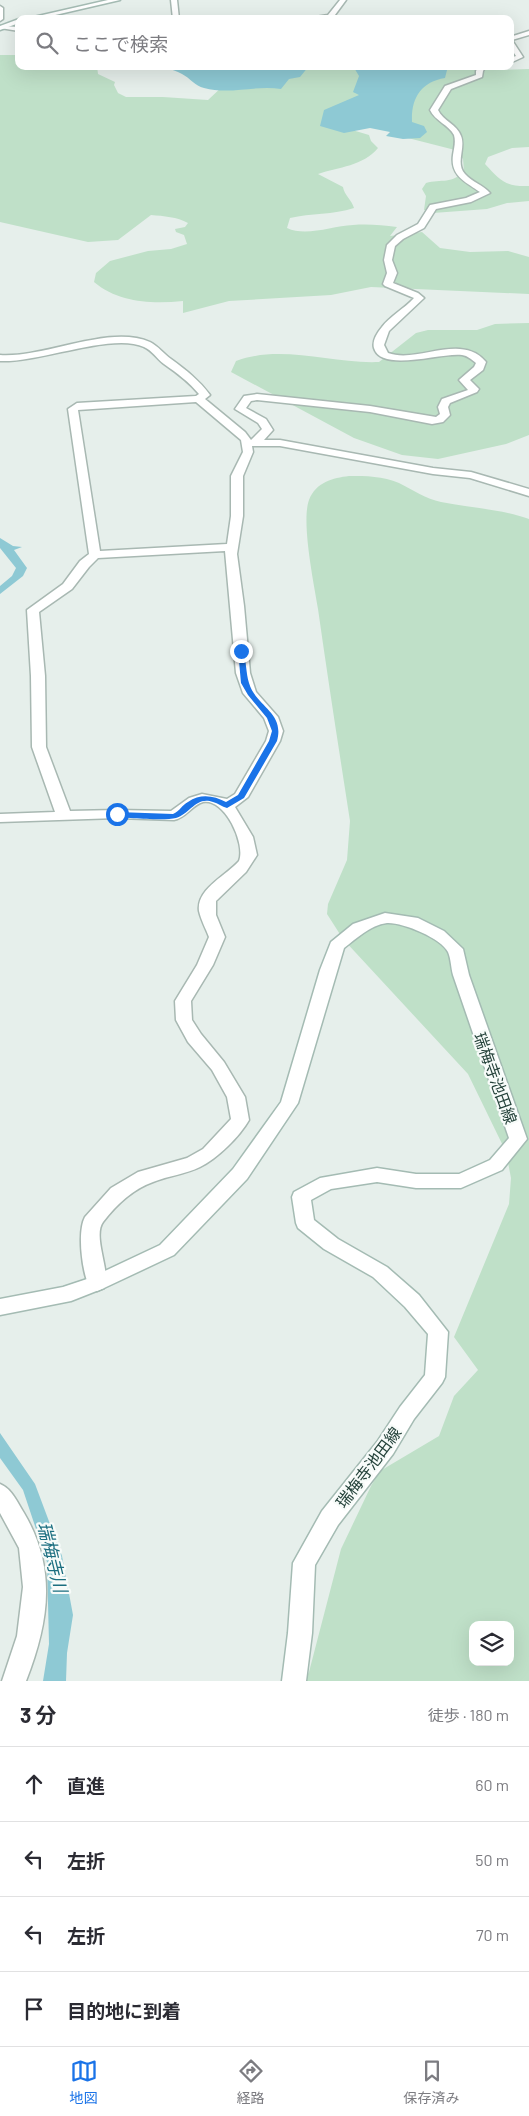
<!DOCTYPE html>
<html lang="ja">
<meta charset="utf-8">
<style>
body{margin:0;font-family:Barlow,"Noto Sans JP",sans-serif;background:#f2f2f3;color:#2b2b33}
.controls{position:absolute;right:15px;bottom:15px;display:grid;overflow:hidden;border-radius:10px;box-shadow:0 5px 20px #0002}
.controls button{width:45px;height:45px;display:grid;place-items:center;padding:0;border:0;border-bottom:1px solid #e1e1e2;background:#fff;color:#2b2b33;font:25px sans-serif}
.stop{position:absolute;width:15px;height:15px;margin:-11px;border:4px solid #1a73e8;border-radius:50%;background:#fff}
.stop.end{background:#1a73e8;border-color:#fff;box-shadow:0 1px 5px #0008}
.list{margin:0;padding:0;list-style:none}
h2{display:flex;justify-content:space-between;align-items:center;height:65px;margin:0;padding:0 20px;font-size:21px}
h2 small{font-size:16px;font-weight:400;color:#7c7c81}
.list li{display:grid;grid-template-columns:32px 1fr auto;gap:15px;align-items:center;box-sizing:border-box;height:75px;padding:0 20px;border-top:1px solid #e1e1e2}
.list b{display:block;font-size:19px;white-space:nowrap}
.list em{font-size:16px;font-style:normal;color:#7c7c81}
.icon{flex:none;width:28px;height:28px;fill:none;stroke:currentColor;stroke-width:2;stroke-linecap:round;stroke-linejoin:round}
.map{position:relative;flex:none;width:529px;height:1681px;overflow:hidden}
.search{position:absolute;background:#fff;box-shadow:0 5px 20px #0002;left:15px;right:15px;top:15px;height:55px;display:flex;align-items:center;gap:12px;box-sizing:border-box;padding:0 18px;border-radius:10px;color:#7c7c81;font-size:19px}
.sheet{height:365px;background:#fff}
nav{display:flex;justify-content:space-around;align-items:center;box-sizing:border-box;height:70px;border-top:1px solid #e1e1e2;background:#fff;font-size:14px;color:#7c7c81}
nav a{display:grid;justify-items:center;gap:2px}
nav .on{color:#1a73e8}
.map>svg:first-child{display:block}
.green{fill:#bfe0c8;fill-rule:evenodd}
.water{fill:#8ec9d4}
.lines{fill:none;stroke-linecap:round;stroke-linejoin:round}
.minor-casing{stroke:#a8b8b2;stroke-width:3}
.secondary-casing{stroke:#a4bbb3;stroke-width:3}
.minor{fill:#fff;fill-rule:evenodd}
.secondary{fill:#fff;fill-rule:evenodd}
.route{fill:#1a73e8}
.labels{text-anchor:middle;dominant-baseline:central;stroke-width:4.5;stroke-linejoin:round;paint-order:stroke}
.near-street-label{font-size:16px;fill:#24423a;stroke:#f7fbf9}
.near-water-label{font-size:18px;font-style:italic;fill:#1c6f80;stroke:#f7fbf9}
</style>
<div class="map">
<svg width="529" height="1681" viewBox="0 0 529 1681">
<rect width="100%" height="100%" fill="#e6efeb"/>
<path class="green" d="M0 55H19V66H97L98 74 115 82 114 85 118 93 126 97H163L208 100 223 86 302 66H364L371 94 332 124 369 135 371 141 378 148C363 166 339 167 318 174L343 187C344 195 352 200 354 208 333 215 311 213 290 218L287 228C306 237 332 226 353 225 368 224 382 225 397 227L390 236 422 232 440 248 470 252 508 251 529 257V294L371 287 331 295 229 301 183 313V301C152 304 119 303 94 282L96 273 110 261 148 251 171 249 187 244 184 235 176 232 175 229 185 227 188 223C177 217 164 216 151 215L118 240 88 242 0 222Z
M432 66H492L504 70 529 69V147L512 148 488 157 485 164C500 180 505 187 529 186V201L507 203 487 209 433 213 424 210 426 196 422 189 426 183C441 179 453 184 464 171L463 159 455 150 404 137 405 105Z
M529 323V435L506 444 438 459 402 455 354 438 231 372 236 361C282 344 331 364 379 362L416 333 428 330H477L495 324Z
M349 476C366 476 383 476 399 483 413 490 426 499 441 502 471 508 501 509 529 519V1681H304L309 1672 341 1549 371 1486 380 1471 439 1436 454 1396 478 1370 454 1337 509 1204 511 1178 506 1152 468 1074 343 939 327 914 328 904 347 860 350 821C339 750 328 680 318 609 314 584 301 522 309 500 316 482 333 478 349 476ZM473 1625H510V1662H473Z"/>
<path class="water" d="M152 66H309L300 77 289 79 281 89C255 85 230 95 204 88 195 86 190 78 182 74 173 69 162 67 152 66Z
M353 66H448L445 78C421 82 411 98 412 122L424 126 427 132 420 138 403 139 386 136 390 132 370 128 344 133 320 126 324 110 359 95 353 92 359 76Z
M0 538 13 546 22 547 14 550 27 568 23 576 0 594V586L12 576 16 568 0 548Z
M0 1433 35 1484 62 1556 73 1615 67 1653 66 1681H43L49 1644 47 1562 23 1490 0 1458Z"/>
<g class="lines">
<g class="minor-casing">
<path id="minor" d="M171 0H177L179 19H173Z
M340 0H346L332 19H303L328 15Z
M0 6 3 8V19L0 21Z
M0 26 19 27V31L0 28Z
M529 31V35L512 40 523 57 510 63V58L516 56 510 47V37Z
M479 66H486L483 71 482 77 451 89 438 110C443 121 457 124 461 136 466 148 455 163 465 174 472 182 483 185 490 193L471 202 436 209 424 228 403 239 395 246 392 260 397 273 393 283 418 293 424 298 389 331 384 345 388 353C418 364 461 332 486 362L483 370 470 380 479 389 477 392 450 403 448 407 450 415 443 422 432 424 370 412 257 400 251 401 246 408 266 419 273 430 264 440H280L433 468 471 472 529 489V496L470 478 433 474 280 446H252L253 452 243 476V516L237 554 244 606 250 673 256 692 278 717 283 731 280 741 248 797 235 807 253 837 257 855 246 872 216 901V915L225 937 213 965 191 1001 192 1020 201 1034 224 1062 245 1097 249 1120C240 1136 217 1159 200 1167 186 1174 168 1176 153 1182 133 1189 116 1205 103 1222 92 1237 112 1274 104 1288L97 1291 90 1288C82 1273 77 1232 85 1217L111 1188 138 1172 187 1158 203 1149 231 1119 227 1097 212 1070 188 1042 176 1020 175 1001 197 965 209 937C206 929 201 920 199 911 196 889 227 875 239 861 246 844 225 798 203 802 192 805 186 818 174 820L117 818 0 822V814L55 812 32 747 31 676 27 610 63 584 80 561 89 554 68 409 77 403 196 396 199 394C189 382 177 373 164 364 157 359 152 350 144 347 113 332 39 363 0 361V355C46 358 109 324 150 342 158 346 164 354 171 359 186 370 199 380 210 395L205 399 245 432 251 440 262 429 258 423 235 409 244 396 257 394 370 406 436 417 440 414 438 407 442 399 468 390 459 380 474 367 476 363C471 359 468 356 462 355 443 352 381 373 374 348 372 341 377 333 382 327 390 316 404 309 414 298L385 286 383 284 387 273 384 260 387 245 397 235 418 224 430 205 466 198 480 192C466 182 450 176 453 155 454 148 456 142 454 135 449 125 435 121 430 110L445 86 476 75V71ZM196 402 241 440 243 452 231 476V516L227 544 100 551 78 410ZM225 551 236 673 243 693 264 718 269 731 266 741 235 794 227 799 202 794 189 798 171 811 117 810 70 811 46 747 45 676 39 612 72 589 89 567 98 558Z
M0 1484C12 1489 17 1502 24 1513 57 1569 49 1622 26 1681H2L17 1636 23 1587 19 1548 0 1513Z"/>
</g>
<g class="secondary-casing">
<path id="secondary" d="M108 0H120L38 19H25Z
M19 19V23L0 30V26Z
M385 913 418 918 444 931 463 949 469 975 527 1139 502 1170 461 1188H416L377 1182 331 1189 311 1200 314 1220 338 1239 387 1267 419 1295 448 1332 445 1377 442 1383 414 1419 393 1454 338 1525 315 1565 312 1633 306 1681H282L288 1633 293 1563 322 1511 377 1442 400 1407 425 1375 428 1334 405 1307 373 1277 324 1249 298 1228 296 1223 292 1197 294 1192 320 1178 377 1168 416 1174H459L490 1160 509 1138 453 975C451 968 451 959 448 952 441 938 402 922 387 923 370 925 356 939 344 948L298 1103 247 1179 174 1255 104 1288 71 1301 0 1315V1299L63 1287 90 1278 160 1245 233 1169 281 1102 320 970 331 942 353 924Z"/>
</g>
<use href="#minor" class="minor"/>
<use href="#secondary" class="secondary"/>
</g>
<path class="route" d="M238 650 244 651C246 661 246 673 249 683 256 707 285 712 277 741L244 798 227 808C222 807 218 803 213 802 196 796 190 814 176 818 165 821 125 818 114 816L113 814 117 812 173 814C180 811 182 805 188 802 201 793 214 796 226 802L238 795 269 741 272 731 267 718 248 695 241 683Z"/>
<g class="labels">
<g class="near-street-label">
<text transform="translate(496 1078) rotate(70)">瑞梅寺池田線</text>
<text transform="translate(368 1467) rotate(-53)">瑞梅寺池田線</text>
</g>
<g class="near-water-label">
<text transform="translate(53 1557) rotate(76)">瑞梅寺川</text>
</g>
</g>
</svg>
<div class="controls">
<button><svg class="icon" aria-label="layers" viewBox="0 0 24 24"><path d="M12 4l9 5-9 5-9-5zM3 14l9 5 9-5"/></svg></button>
</div>
<div class="stop" style="left:117px;top:814px"></div>
<div class="stop end" style="left:241px;top:651px"></div>
<div class="search"><svg class="icon" aria-label="search" viewBox="0 0 24 24"><circle cx="10" cy="10" r="6"/><path d="M15 15l6 6"/></svg>ここで検索</div>
</div>
<section class="sheet">
<h2>3 分<small>徒歩 · 180 m</small></h2>
<ul class="list">
<li><svg class="icon" aria-label="ahead" viewBox="0 0 24 24"><path d="M12 20V5M6 11l6-6 6 6"/></svg><div><b>直進</b></div><em>60 m</em></li>
<li><svg class="icon" aria-label="left" viewBox="0 0 24 24"><path d="M17 20v-9H6M10 6l-5 5 5 5"/></svg><div><b>左折</b></div><em>50 m</em></li>
<li><svg class="icon" aria-label="left" viewBox="0 0 24 24"><path d="M17 20v-9H6M10 6l-5 5 5 5"/></svg><div><b>左折</b></div><em>70 m</em></li>
<li><svg class="icon" aria-label="arrive" viewBox="0 0 24 24"><path d="M6 21V4h12l-3 4 3 4H6"/></svg><div><b>目的地に到着</b></div></li>
</ul>
</section>
<nav>
<a class="on"><svg class="icon" aria-label="map" viewBox="0 0 24 24"><path d="M3 6l6-2 6 2 6-2v14l-6 2-6-2-6 2zM9 4v14M15 6v14"/></svg>地図</a>
<a><svg class="icon" aria-label="directions" viewBox="0 0 24 24"><path d="M12 3l9 9-9 9-9-9zM9 14v-3h6M13 9l2 2-2 2"/></svg>経路</a>
<a><svg class="icon" aria-label="saved" viewBox="0 0 24 24"><path d="M7 4h10v16l-5-4-5 4z"/></svg>保存済み</a>
</nav>
